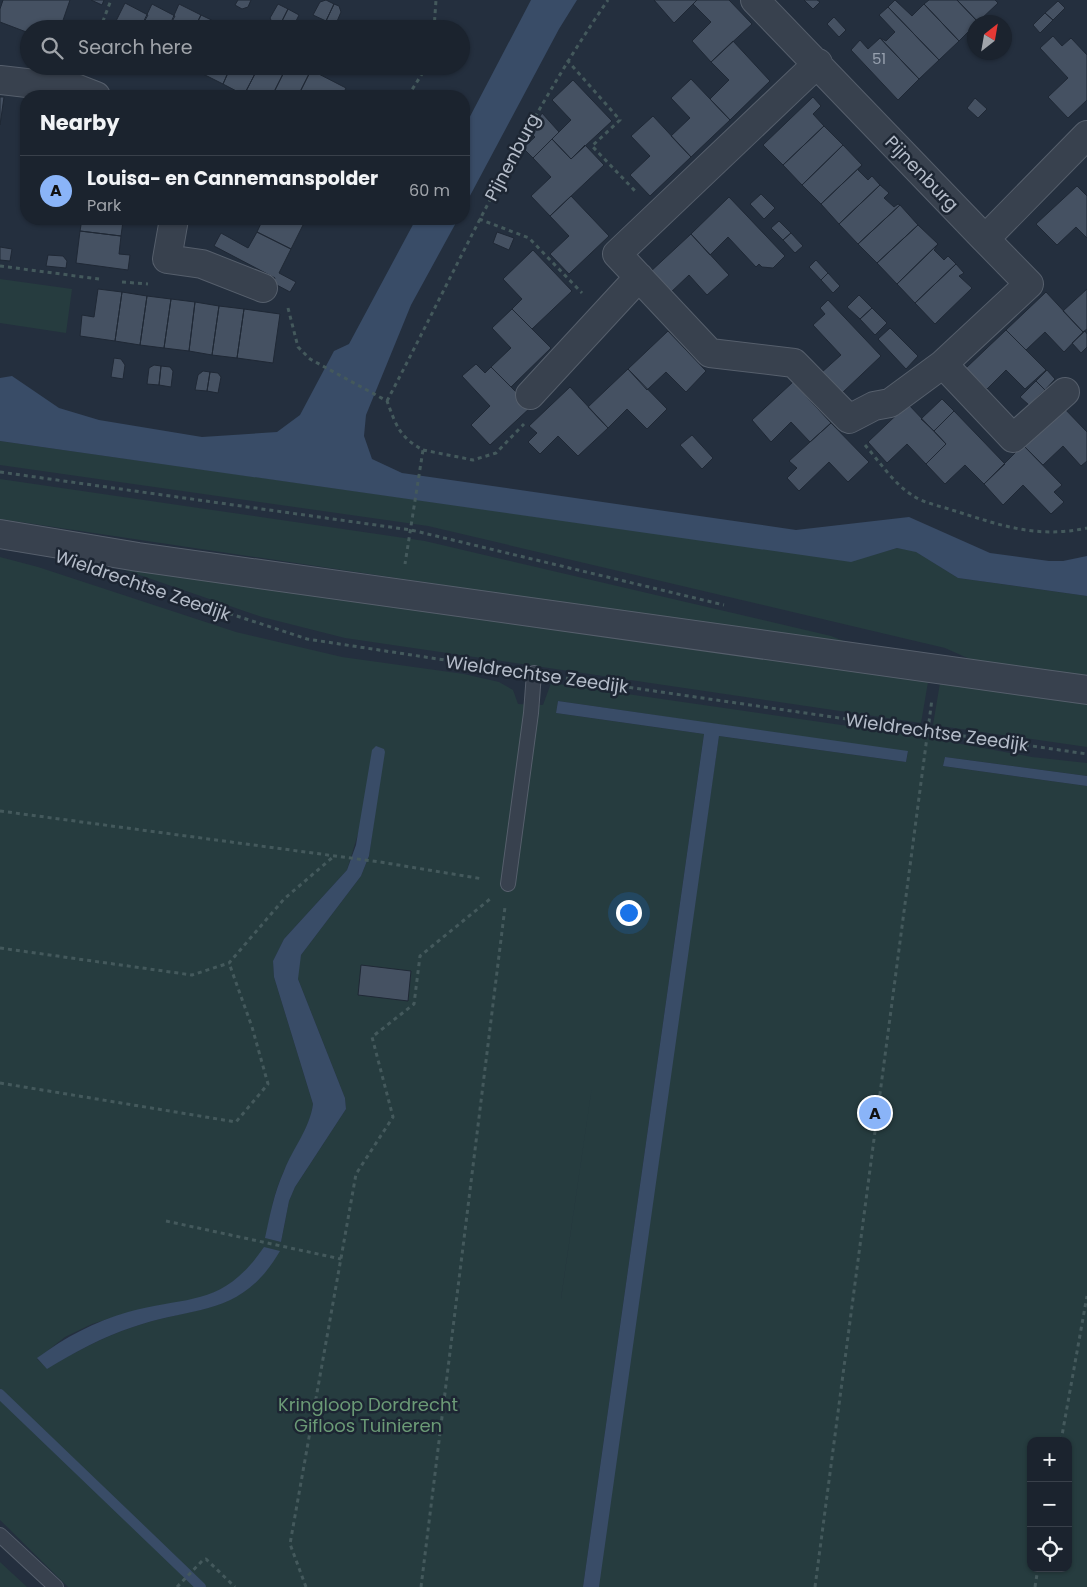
<!DOCTYPE html>
<meta charset="utf-8">
<style>
body{margin:0;font-family:Poppins,sans-serif;background:#242b36;color:#f1f3f6}
.controls{position:absolute;right:15px;bottom:15px;display:grid;overflow:hidden;border-radius:10px;box-shadow:0 1px 4px #0004}
.controls button{width:45px;height:45px;display:grid;place-items:center;padding:0;border:0;border-bottom:1px solid #39404a;background:#1b232e;color:#f1f3f6;font:25px sans-serif}
.compass{position:absolute;left:967px;top:15px;width:45px;height:45px;border-radius:50%;background:#1b232e;box-shadow:0 1px 4px #0004;rotate:31deg}
.you{position:absolute;left:628px;top:912px;width:18px;height:18px;margin:-12px;border:4px solid #fff;border-radius:50%;background:#1a73e8;box-shadow:0 0 0 8px #1a73e833}
.badge{display:grid;place-items:center;width:32px;height:32px;border-radius:50%;background:#8ab4f8;color:#111;font-size:16px;font-weight:700}
.pin{position:absolute;translate:-50% -50%;border:2px solid #fff;box-shadow:0 1px 5px #0006}
.list{margin:0;padding:0;list-style:none}
h2{display:flex;justify-content:space-between;align-items:center;height:65px;margin:0;padding:0 20px;font-size:21px}
h2 small{font-size:16px;font-weight:400;color:#a0a4aa}
.list li{display:grid;grid-template-columns:32px 1fr auto;gap:15px;align-items:center;box-sizing:border-box;height:70px;padding:0 20px;border-top:1px solid #39404a}
.list b{display:block;font-size:19px;white-space:nowrap}
.list p{margin:0;font-size:16px;white-space:nowrap;color:#a0a4aa}
.list em{font-size:16px;font-style:normal;color:#a0a4aa}
.icon{flex:none;width:28px;height:28px;fill:none;stroke:currentColor;stroke-width:2;stroke-linecap:round;stroke-linejoin:round}
.map{position:relative;flex:none;width:1087px;height:1587px;overflow:hidden}
.search{position:absolute;background:#1b232e;box-shadow:0 1px 4px #0004;left:20px;top:20px;width:450px;height:55px;display:flex;align-items:center;gap:12px;box-sizing:border-box;padding:0 18px;border-radius:28px;color:#a0a4aa;font-size:19px}
.panel{position:absolute;background:#1b232e;box-shadow:0 1px 4px #0004;left:20px;top:90px;width:450px;height:135px;border-radius:20px}
.map>svg:first-child{display:block}
.green{fill:#263c3f;fill-rule:evenodd}
.water{fill:#394c67}
.lines{fill:none;stroke-linecap:round;stroke-linejoin:round}
.stream{stroke:#394c67;stroke-width:10}
.building{fill:#455162;stroke:#1f2835}
.lane-casing{stroke:#565f6c;stroke-width:16}
.street-casing{stroke:#565f6c;stroke-width:30}
.path{stroke:#44595c;stroke-width:3;stroke-dasharray:4 4;stroke-linecap:butt}
.lane{stroke:#38414e;stroke-width:14}
.street{stroke:#38414e;stroke-width:28}
.labels{text-anchor:middle;dominant-baseline:central;stroke-width:5;stroke-linejoin:round;paint-order:stroke}
.number-label{font-size:15px;fill:#98a1af}
.street-label{font-size:18px;fill:#b4bcc9;stroke:#1d2633}
.park-label{font-size:18px;fill:#6b9a76;stroke:#1d2633}
</style>
<div class="map">
<svg width="1087" height="1587" viewBox="0 0 1087 1587">
<rect width="100%" height="100%" fill="#242f3e"/>
<path class="green" d="M0 279 72 289 66 333 0 323Z
M0 441 851 561 897 548 915 551 958 578 1087 596V677L972 660 945 648 428 526 0 465Z
M0 479 425 541 831 636 859 647 0 519Z
M81 555 929 676 921 723 345 638 262 617Z
M0 557 38 567 236 632 342 657 464 674 499 682 513 690 518 704 543 705 551 683 924 737 1032 757 1087 763V776L945 757 943 766 1087 786V1587H594L719 736 906 762 908 752 558 701 556 713 704 734 583 1587H68L0 1520ZM384 749 369 856 361 876 301 955 298 967V979L345 1098 346 1109 295 1187 289 1201 281 1242 266 1238C270 1215 274 1192 284 1171 294 1149 310 1128 313 1104L274 977 273 961 284 939 347 870ZM596 1059 561 1299V1298ZM279 1251C242 1317 195 1305 133 1327 102 1337 76 1352 47 1368L37 1359 65 1337 92 1324 130 1312 200 1299 224 1288 242 1275 254 1262ZM1031 1441H1068V1568H1031Z
M941 677 1087 697V747L933 725Z
M0 1562 27 1587H0Z"/>
<path class="water" d="M531 0H577L559 29 464 207V128Z
M416 219H458L411 305 366 415 364 436 372 459 402 473 796 530 909 517 990 553 1049 561H1063L1087 556V596L958 578 916 552 897 548 851 562 0 441V378L12 376 59 408 99 420 202 437 277 432 300 415 334 351 349 344Z
M558 701 908 751 906 762 719 736 599 1587H583L704 734 556 713Z
M376 746 384 749 385 752 369 856 361 876 301 955 298 979 345 1098 346 1109 295 1187 289 1201 281 1242 265 1238C270 1215 274 1193 284 1171 293 1148 310 1128 313 1104L274 977 273 961 284 939 347 870 356 845 372 750Z
M945 757 1087 776V786L943 766Z
M264 1247 280 1251C241 1318 196 1305 133 1327 102 1337 75 1352 47 1369L37 1358C66 1337 93 1322 128 1312 190 1295 222 1308 264 1247Z"/>
<g class="lines">
<path class="stream" d="M0 1394 201 1587"/>
</g>
<path class="building" d="M3 0H70L60 29H29V33L0 22V9Z
M91 0H104L102 5Z
M238 0H251L248 7 242 9 235 5Z
M326 0 334 4 326 21 313 15 320 2Z
M654 0H697L674 23Z
M697 0H729L752 24 711 62 692 41 711 22 693 4Z
M804 0H817L820 2 813 9Z
M895 0 912 16 924 4 959 41 939 60 888 7Z
M929 0H957L978 22H974V26L959 41 924 4Z
M957 0H995L998 3 978 22Z
M1058 1 1065 8 1053 20 1045 13Z
M125 3 148 15 140 29H112Z
M152 4 175 16 168 29H140Z
M179 4 201 15 194 29H168Z
M278 4 288 9 279 27 273 24 270 18Z
M334 4 339 6 341 12 335 26 326 21Z
M888 7 939 60 919 79 880 38 886 41 895 32 879 15Z
M288 9 299 15 292 29H282L279 27Z
M1045 13 1053 20 1040 33 1033 25Z
M201 15 224 26 223 29H194Z
M834 17 846 30 839 37 827 24Z
M1053 36 1062 46 1071 38 1087 55V100L1068 118 1048 97 1068 78 1040 48Z
M880 38 919 79 898 100 851 50 860 40 868 49Z
M733 41 770 81 730 120 710 99 729 80 711 62Z
M188 66H204L201 73Z
M204 66H231L223 84 201 73Z
M231 66H259L244 95 223 84Z
M259 66H287L272 96 244 95Z
M287 66H303L311 70 298 96H272Z
M311 70 346 88 342 96H298Z
M691 79 730 120 691 157 671 136 690 118 671 98Z
M573 80 612 121 571 159 552 139 571 120 552 100Z
M0 97H4L0 125Z
M813 97 821 106 813 114 824 126 783 165 763 145Z
M975 98 987 109 978 118 967 108Z
M542 113 559 132 533 158 523 148 535 137 531 133Z
M653 116 691 157 650 196 630 175 650 156 631 136Z
M824 126 843 145 802 185 783 165Z
M552 139 571 159 585 145 604 165 550 216 531 196 551 177 533 158Z
M843 145 862 165 821 204 802 185Z
M862 165 858 170 868 180 872 176 880 185 839 224 821 204Z
M880 185 889 193 884 198 894 207 898 204 900 205 858 244 839 224Z
M1077 186 1087 196V238L1076 227 1057 245 1036 224Z
M761 194 775 208 764 219 750 204Z
M571 196 609 236 569 274 550 254 569 236 550 216Z
M729 197 785 256 773 268 762 267 759 264 756 267 728 237 710 255 691 234Z
M900 205 918 225 877 263 858 244Z
M82 219H135L134 222 123 221 121 236 80 231Z
M263 219H295L304 223 291 249 257 232Z
M779 221 791 233 783 240 771 228Z
M918 225 938 244 897 284 877 263Z
M80 231 121 236 119 254 130 255 128 270 76 263Z
M257 232 291 249 279 273 296 282 290 292 273 283 275 278 214 246 221 233 248 248Z
M497 232 514 238 509 250 493 243Z
M791 233 803 246 795 253 783 240Z
M691 234 729 275 707 295 689 275 669 294 649 273Z
M938 244 934 250 944 260 948 256 956 264 915 303 897 284Z
M0 247 12 249 10 261 0 260Z
M533 250 572 291 532 329 512 309 522 299 503 279Z
M48 255 63 256 67 261 66 268 46 266Z
M816 260 828 273 821 280 809 267Z
M956 264 964 273 959 276 972 288 935 324 915 303Z
M828 273 840 286 833 293 821 280Z
M98 289 122 292 115 341 80 336 82 315 94 317Z
M1087 289V329L1083 332 1063 311Z
M122 292 147 296 140 345 115 341Z
M1046 292 1083 332 1064 352 1045 332 1026 350 1006 330Z
M859 295 872 308 860 319 847 307Z
M147 296 171 299 164 348 140 345Z
M171 299 195 302 189 351 164 348Z
M828 300 881 356 841 394 821 373 841 355 813 325 825 314 820 308Z
M195 302 219 306 212 355 189 351Z
M219 306 244 309 237 358 212 355Z
M872 308 887 323 875 335 860 319Z
M244 309 280 314 273 363 237 358Z
M512 309 551 348 511 387 491 367 511 348 492 328Z
M890 328 918 356 906 369 878 339Z
M1006 330 1046 370 1025 389 1006 370 987 389 966 368Z
M668 331 706 371 686 392 666 372 647 390 628 369Z
M1085 331 1087 334V347L1081 353 1072 343Z
M114 358 121 359 125 365 123 379 111 377Z
M476 364 485 373 491 367 531 407 490 445 471 425 490 406 462 376Z
M154 365 161 366 159 385 147 384 149 368Z
M161 366 170 367 173 371 171 387 159 385Z
M628 369 667 409 647 429 627 409 608 428 588 407Z
M1047 370 1055 379 1045 390 1036 381Z
M203 371 210 372 207 391 195 390 198 375Z
M210 372 218 373 221 377 218 393 207 391Z
M1036 381 1045 390 1029 405 1020 397Z
M793 382 831 423 810 442 791 422 771 442 752 420Z
M570 387 608 428 578 456 558 436 540 454 528 442 537 433 529 426Z
M942 399 954 411 934 431 921 419Z
M908 404 946 444 926 464 907 444 887 463 868 442Z
M1063 407 1087 432V461L1081 466 1063 446 1043 465 1023 445Z
M954 411 1005 464 984 484 965 465 945 484 926 464 946 444 934 431Z
M831 423 869 462 848 482 829 462 799 491 787 478 797 468 789 461Z
M692 435 713 458 702 469 680 445Z
M1023 445 1062 485 1054 492 1064 502 1051 514 1023 485 1003 505 984 484Z
M361 965 411 971 408 1001 358 995Z"/>
<g class="lines">
<g class="lane-casing">
<path id="lane" d="M508 884 531 713 534 673
M0 1535 56 1587"/>
</g>
<g class="street-casing">
<path id="street" d="M755 0 985 239 1087 135
M818 63 617 254 710 353 794 363 849 419 874 406 890 403 943 364 1029 284 985 239
M0 80 78 89 96 96
M174 219 167 259 202 264 263 288
M943 364 1013 438 1065 392
M530 395 639 277
M0 534 138 557 1087 690"/>
</g>
<path class="path" d="M100 29 111 0
M434 29 436 0
M567 60 620 120 592 146 637 193
M408 96 427 66
M479 219 529 238 582 293
M0 266 99 279
M122 282 148 284
M288 308 298 347 310 359 387 401C396 425 399 437 423 450L405 564
M387 401C458 266 521 126 608 0
M865 445C879 461 894 484 912 495 923 503 940 506 952 510 1000 525 1036 539 1087 528
M423 450 473 460 496 453 524 424
M0 472 411 530 724 605
M176 596 307 639 510 670
M558 677 1087 754
M0 811 380 862 483 879
M0 948 192 975 229 963 284 899 333 857
M0 1083 236 1122 268 1084 252 1027 229 963
M166 1221 341 1259
M1061 1441 1087 1296
M177 1587 203 1560 206 1559 235 1587
M306 1587 290 1544 356 1174 393 1117 372 1037 414 1004 420 956 490 899
M421 1587 505 907
M815 1587 932 699
M1035 1587 1038 1568"/>
<use href="#lane" class="lane"/>
<use href="#street" class="street"/>
</g>
<g class="labels">
<g class="number-label">
<text x="879" y="58">51</text>
</g>
<g class="street-label">
<text transform="translate(512 157) rotate(-62)">Pijnenburg</text>
<text transform="translate(922 173) rotate(46)">Pijnenburg</text>
<text transform="translate(143 585) rotate(19)">Wieldrechtse Zeedijk</text>
<text transform="translate(537 674) rotate(8)">Wieldrechtse Zeedijk</text>
<text transform="translate(937 732) rotate(8)">Wieldrechtse Zeedijk</text>
</g>
<g class="park-label">
<text x="368" y="1404">Kringloop Dordrecht<tspan x="368" dy="21">Gifloos Tuinieren</tspan></text>
</g>
</g>
</svg>
<div class="controls">
<button>+</button>
<button>−</button>
<button><svg class="icon" aria-label="locate" viewBox="0 0 24 24"><circle cx="12" cy="12" r="6"/><path d="M12 2v4M12 18v4M2 12h4M18 12h4"/></svg></button>
</div>
<svg class="compass" viewBox="-18 -18 36 36"><path d="M0-13l5 13h-10z" fill="#e53935"/><path d="M0 13l5-13h-10z" fill="#a0a4aa"/></svg>
<div class="you"></div>
<div class="pin badge" style="left:875px;top:1113px">A</div>
<div class="search"><svg class="icon" aria-label="search" viewBox="0 0 24 24"><circle cx="10" cy="10" r="6"/><path d="M15 15l6 6"/></svg>Search here</div>
<section class="panel">
<h2>Nearby<small></small></h2>
<ul class="list">
<li><span class="badge">A</span><div><b>Louisa- en Cannemanspolder</b><p>Park</p></div><em>60 m</em></li>
</ul>
</section>
</div>
